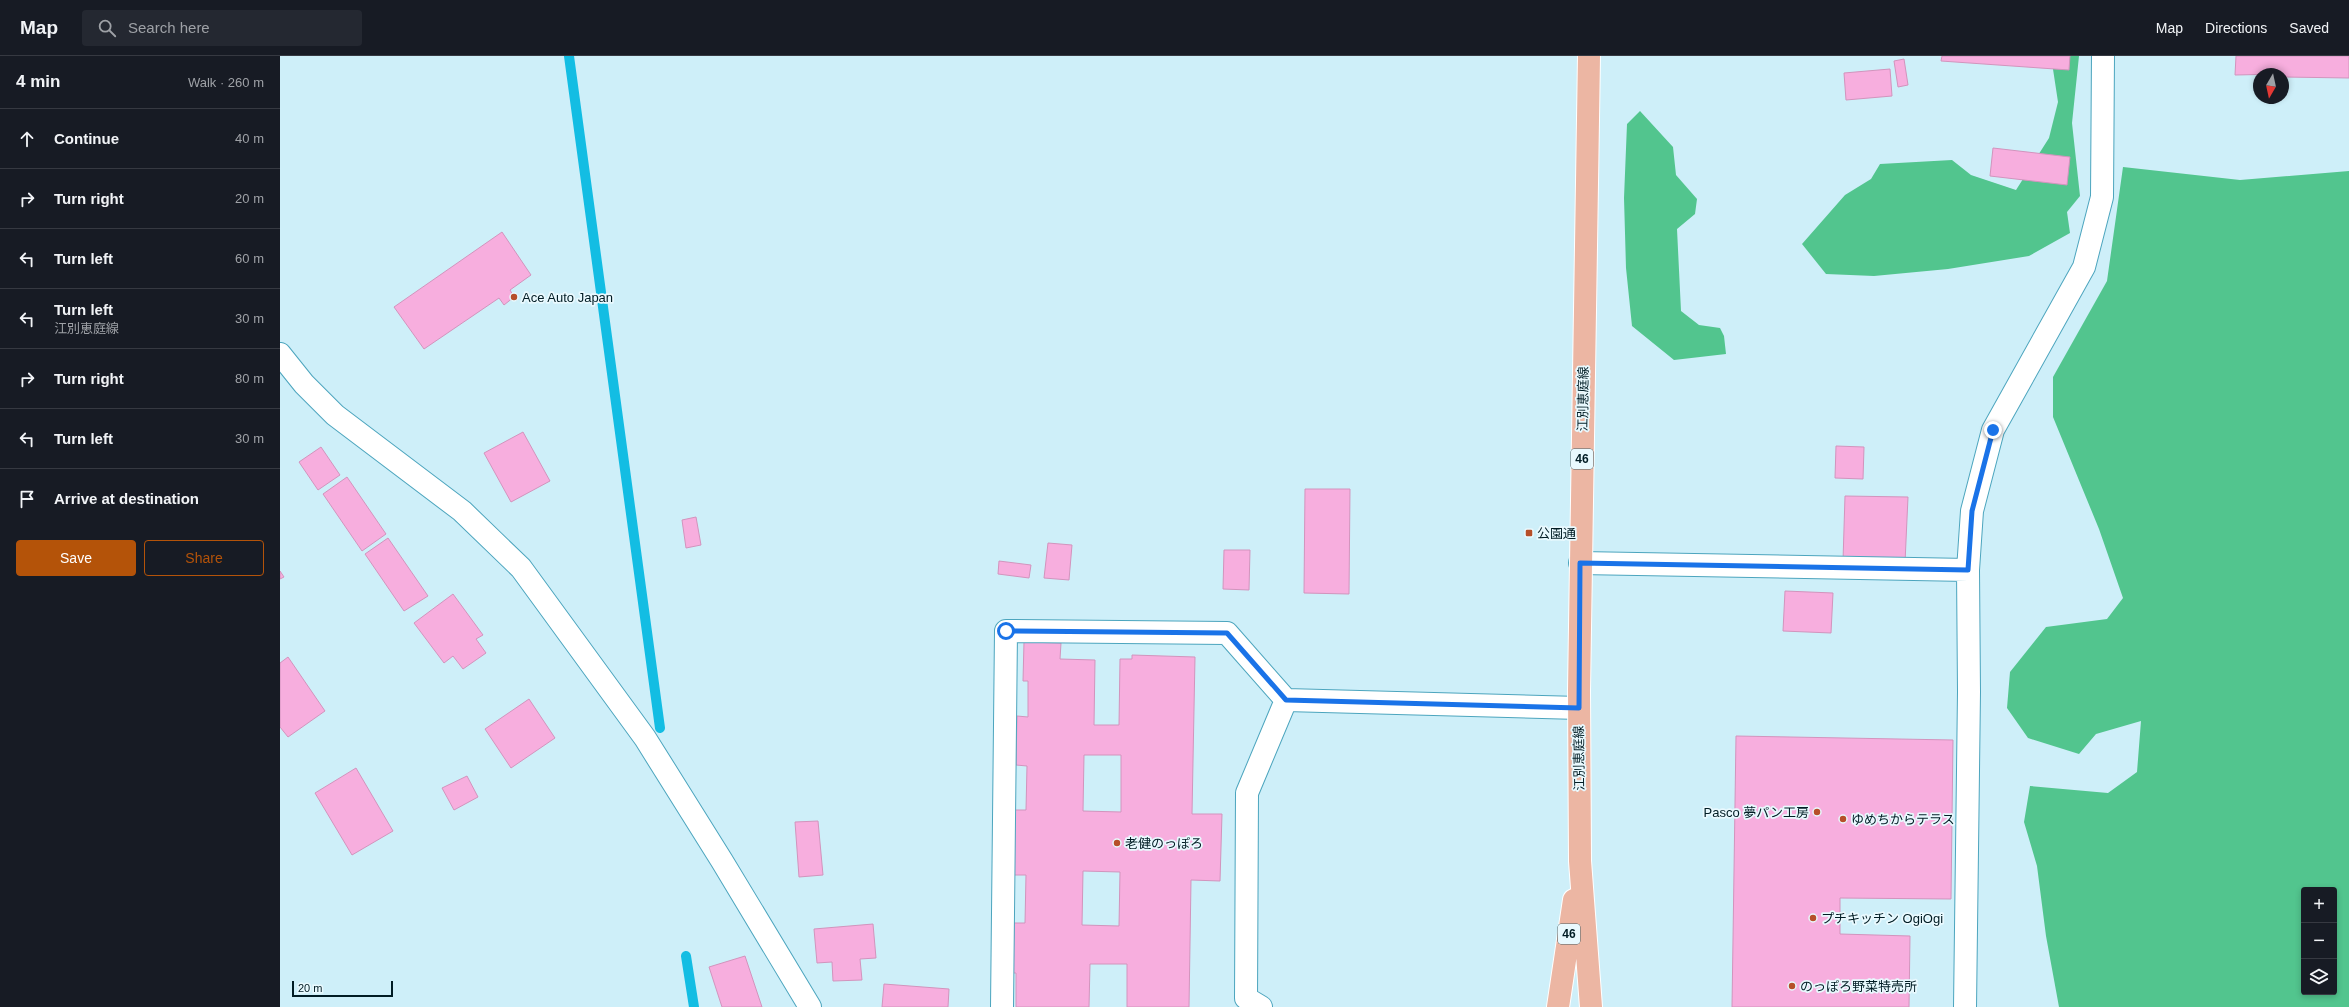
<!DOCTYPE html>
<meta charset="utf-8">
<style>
body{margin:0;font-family:Arial,"Noto Sans JP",sans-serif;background:#242831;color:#f1f3f6}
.controls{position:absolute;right:12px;bottom:12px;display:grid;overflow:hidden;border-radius:4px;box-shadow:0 2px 6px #0003}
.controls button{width:36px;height:36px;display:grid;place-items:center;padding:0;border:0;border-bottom:1px solid #363941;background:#171b24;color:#f1f3f6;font:20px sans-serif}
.compass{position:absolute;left:1973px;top:12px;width:36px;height:36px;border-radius:50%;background:#171b24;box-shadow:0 2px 6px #0003;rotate:189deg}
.scale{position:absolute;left:12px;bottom:10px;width:101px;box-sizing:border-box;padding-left:4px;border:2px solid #011c24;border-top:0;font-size:11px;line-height:14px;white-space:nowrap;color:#011c24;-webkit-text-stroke:3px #e9f9fe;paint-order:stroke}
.stop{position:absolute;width:12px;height:12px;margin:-9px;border:3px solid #1a73e8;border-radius:50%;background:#fff}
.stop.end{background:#1a73e8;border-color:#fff;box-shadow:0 1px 4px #0008}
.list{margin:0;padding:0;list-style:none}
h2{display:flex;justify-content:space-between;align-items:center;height:52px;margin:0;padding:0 16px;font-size:17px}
h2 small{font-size:13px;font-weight:400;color:#9ea1a6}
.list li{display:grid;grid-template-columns:26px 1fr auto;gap:12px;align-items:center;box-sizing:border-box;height:60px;padding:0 16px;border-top:1px solid #363941}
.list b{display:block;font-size:15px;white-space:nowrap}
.list p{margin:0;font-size:13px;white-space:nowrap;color:#9ea1a6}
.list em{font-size:13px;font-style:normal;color:#9ea1a6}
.actions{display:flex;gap:8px;padding:12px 16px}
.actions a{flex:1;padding:9px 0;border:1px solid #b45309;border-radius:4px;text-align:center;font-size:14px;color:#b45309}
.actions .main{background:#b45309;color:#fff}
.icon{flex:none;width:22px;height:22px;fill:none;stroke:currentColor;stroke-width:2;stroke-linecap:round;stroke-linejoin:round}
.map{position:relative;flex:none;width:2069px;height:951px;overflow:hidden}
header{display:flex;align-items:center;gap:24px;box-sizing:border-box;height:56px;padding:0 20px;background:#171b24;border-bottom:1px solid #363941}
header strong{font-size:19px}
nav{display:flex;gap:22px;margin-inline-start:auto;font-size:14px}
.search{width:280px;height:36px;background:#242831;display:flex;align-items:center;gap:10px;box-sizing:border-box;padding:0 14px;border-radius:4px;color:#9ea1a6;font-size:15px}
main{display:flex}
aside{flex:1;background:#171b24}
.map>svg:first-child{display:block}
.forest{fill:#52c58e;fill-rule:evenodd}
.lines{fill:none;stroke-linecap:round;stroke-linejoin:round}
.stream{stroke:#13bde3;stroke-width:10}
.building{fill:#f7aede;stroke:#d294bd;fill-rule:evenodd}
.minor-casing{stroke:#4ca5be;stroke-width:24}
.major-casing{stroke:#fff;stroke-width:24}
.minor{stroke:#fff;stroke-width:22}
.major{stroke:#ecb6a3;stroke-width:22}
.route{stroke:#1a73e8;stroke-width:5}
.poi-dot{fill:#b64f29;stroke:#e9f9fe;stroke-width:1.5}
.labels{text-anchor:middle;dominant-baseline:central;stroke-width:3.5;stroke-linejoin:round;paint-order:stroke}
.shield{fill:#e9f9fe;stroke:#475e65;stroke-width:1}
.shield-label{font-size:12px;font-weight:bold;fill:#011c24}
.poi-label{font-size:13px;fill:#011c24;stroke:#e9f9fe;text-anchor:start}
.street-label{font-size:13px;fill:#011c24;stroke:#e9f9fe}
</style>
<header>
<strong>Map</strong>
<div class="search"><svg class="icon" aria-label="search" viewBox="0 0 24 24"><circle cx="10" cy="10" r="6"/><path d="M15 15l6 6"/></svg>Search here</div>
<nav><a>Map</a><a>Directions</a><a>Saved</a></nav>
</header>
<main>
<aside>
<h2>4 min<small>Walk · 260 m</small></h2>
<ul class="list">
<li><svg class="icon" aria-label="ahead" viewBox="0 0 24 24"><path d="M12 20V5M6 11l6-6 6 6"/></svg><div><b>Continue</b></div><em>40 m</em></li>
<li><svg class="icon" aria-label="right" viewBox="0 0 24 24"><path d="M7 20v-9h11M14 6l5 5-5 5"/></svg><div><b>Turn right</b></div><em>20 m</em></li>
<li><svg class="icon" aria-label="left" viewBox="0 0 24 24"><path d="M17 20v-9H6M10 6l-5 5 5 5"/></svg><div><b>Turn left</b></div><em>60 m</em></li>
<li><svg class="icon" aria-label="left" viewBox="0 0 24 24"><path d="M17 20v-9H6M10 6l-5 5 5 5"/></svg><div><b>Turn left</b><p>江別恵庭線</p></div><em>30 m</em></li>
<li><svg class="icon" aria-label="right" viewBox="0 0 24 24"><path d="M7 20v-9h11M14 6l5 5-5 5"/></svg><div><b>Turn right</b></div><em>80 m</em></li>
<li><svg class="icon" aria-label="left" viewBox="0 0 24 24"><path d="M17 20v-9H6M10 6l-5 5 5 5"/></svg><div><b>Turn left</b></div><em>30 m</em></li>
<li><svg class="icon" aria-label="arrive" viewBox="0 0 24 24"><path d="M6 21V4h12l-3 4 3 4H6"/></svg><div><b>Arrive at destination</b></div></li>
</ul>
<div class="actions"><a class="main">Save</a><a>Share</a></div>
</aside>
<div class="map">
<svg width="2069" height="951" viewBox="0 0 2069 951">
<rect width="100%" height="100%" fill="#ceeff9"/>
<path class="forest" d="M1771 0H1799L1792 67 1800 140 1787 156 1790 177 1749 200 1668 213 1594 220 1546 218 1522 188 1565 139 1591 123 1600 108 1672 104 1691 119 1736 134 1769 82 1778 46Z
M1360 55 1393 91 1396 119 1417 143 1415 158 1397 173 1401 255 1419 269 1440 272 1444 280 1446 298 1394 304 1352 270 1346 212 1344 142 1347 68Z
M1843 111 1960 124 2069 115V951H1779L1766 880 1757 810 1744 766 1750 730 1828 737 1857 716 1861 665 1816 678 1799 698 1748 682 1727 652 1730 616 1766 571 1827 563 1843 542 1819 473 1773 361V321L1827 225ZM2024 834H2054V936H2024Z"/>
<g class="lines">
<path class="stream" d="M289 0 380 672
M406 900 414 951"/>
</g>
<path class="building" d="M1662 0H1790L1789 14 1661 5Z
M1956 0H2069V22L2003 21V18L1955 19Z
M1624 3 1628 29 1618 31 1614 5Z
M1610 13 1612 40 1566 44 1564 17Z
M1713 92 1790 101 1787 129 1710 120Z
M222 176 251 219 230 234 234 241 224 249 219 242 144 293 114 251Z
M243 376 270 425 231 446 204 397Z
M1556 390 1584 391 1583 423 1555 422Z
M41 391 60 419 38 434 19 406Z
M67 421 106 478 82 495 43 438Z
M1025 433H1070L1069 538 1024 537Z
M1565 440 1628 441 1625 507 1563 505Z
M416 461 421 489 406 492 402 464Z
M108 482 148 540 124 555 85 498Z
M768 487 792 489 789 524 764 522Z
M944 494H970L969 534 943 533Z
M719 505 751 509 749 522 718 518Z
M0 515 4 521 0 523Z
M1505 535 1553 537 1551 577 1503 575Z
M173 538 203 579 196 583 206 597 183 613 173 600 164 607 134 567Z
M744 586 781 587 780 603 815 604 814 669H839L840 603H852V599L915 601 912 758H942L940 825 911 824 909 951H847V908H810L809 951H736V917H733L734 867H745L746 819H733L734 754H746L747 710 736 709 737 660 748 661V625H743ZM804 699H841V756L803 755ZM803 815 840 816 839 870 802 869Z
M8 601 45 655 8 681 0 671V607Z
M249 643 275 682 231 712 205 673Z
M1456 680 1673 684 1671 843 1560 842V878L1630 880 1629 951H1452Z
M76 712 113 775 72 799 35 737Z
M187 720 198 741 174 754 162 732Z
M538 765 543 819 519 821 515 766Z
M593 868 596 902 580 903 582 924 553 925 552 906 537 907 534 873Z
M465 900 482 951H442L429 911Z
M604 928 669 933 668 951H602Z"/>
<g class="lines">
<g class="minor-casing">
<path id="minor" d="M0 298 24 328 55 359 182 455 241 512 365 682 442 805 530 951
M1300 507 1688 514
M722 951 726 575 947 577 1006 644
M981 951 966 942 967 737 1006 644 1299 652
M1685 951 1689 636 1688 514 1692 455 1713 374 1804 211 1822 141 1823 0"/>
</g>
<g class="major-casing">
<path id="major" d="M1309 0 1299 635 1300 805 1311 951
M1278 951 1294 844"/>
</g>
<use href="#minor" class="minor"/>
<use href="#major" class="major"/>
</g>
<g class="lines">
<path class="route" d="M726 575 947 577 1006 644 1299 652 1300 507 1688 514 1692 455 1713 374"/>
</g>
<g class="poi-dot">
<circle cx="234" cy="241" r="4"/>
<rect x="1245" y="473" width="8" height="8" rx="2"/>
<circle cx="1537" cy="756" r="4"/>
<circle cx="1563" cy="763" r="4"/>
<circle cx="837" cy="787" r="4"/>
<circle cx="1533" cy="862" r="4"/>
<circle cx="1512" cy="930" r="4"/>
</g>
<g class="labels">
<g class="shield">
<rect x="1291" y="393" width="22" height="20" rx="3"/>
<rect x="1278" y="868" width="22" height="20" rx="3"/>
</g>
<g class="shield-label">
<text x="1302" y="403">46</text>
<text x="1289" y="878">46</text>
</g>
<g class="poi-label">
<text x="242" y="241">Ace Auto Japan</text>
<text x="1257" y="477">公園通</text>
<text x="1529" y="756" text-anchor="end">Pasco 夢パン工房</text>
<text x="1571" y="763">ゆめちからテラス</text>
<text x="845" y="787">老健のっぽろ</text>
<text x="1541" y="862">プチキッチン OgiOgi</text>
<text x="1520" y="930">のっぽろ野菜特売所</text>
</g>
<g class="street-label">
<text transform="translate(1303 343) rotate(-89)">江別恵庭線</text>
<text transform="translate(1299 702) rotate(-91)">江別恵庭線</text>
</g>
</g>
</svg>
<div class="controls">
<button>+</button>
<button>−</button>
<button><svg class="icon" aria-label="layers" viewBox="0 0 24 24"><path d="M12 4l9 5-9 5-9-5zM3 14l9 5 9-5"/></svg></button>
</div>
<svg class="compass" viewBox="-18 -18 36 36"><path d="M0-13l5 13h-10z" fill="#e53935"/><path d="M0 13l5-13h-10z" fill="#9ea1a6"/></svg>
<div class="scale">20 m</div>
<div class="stop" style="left:726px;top:575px"></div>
<div class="stop end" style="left:1713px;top:374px"></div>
</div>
</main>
